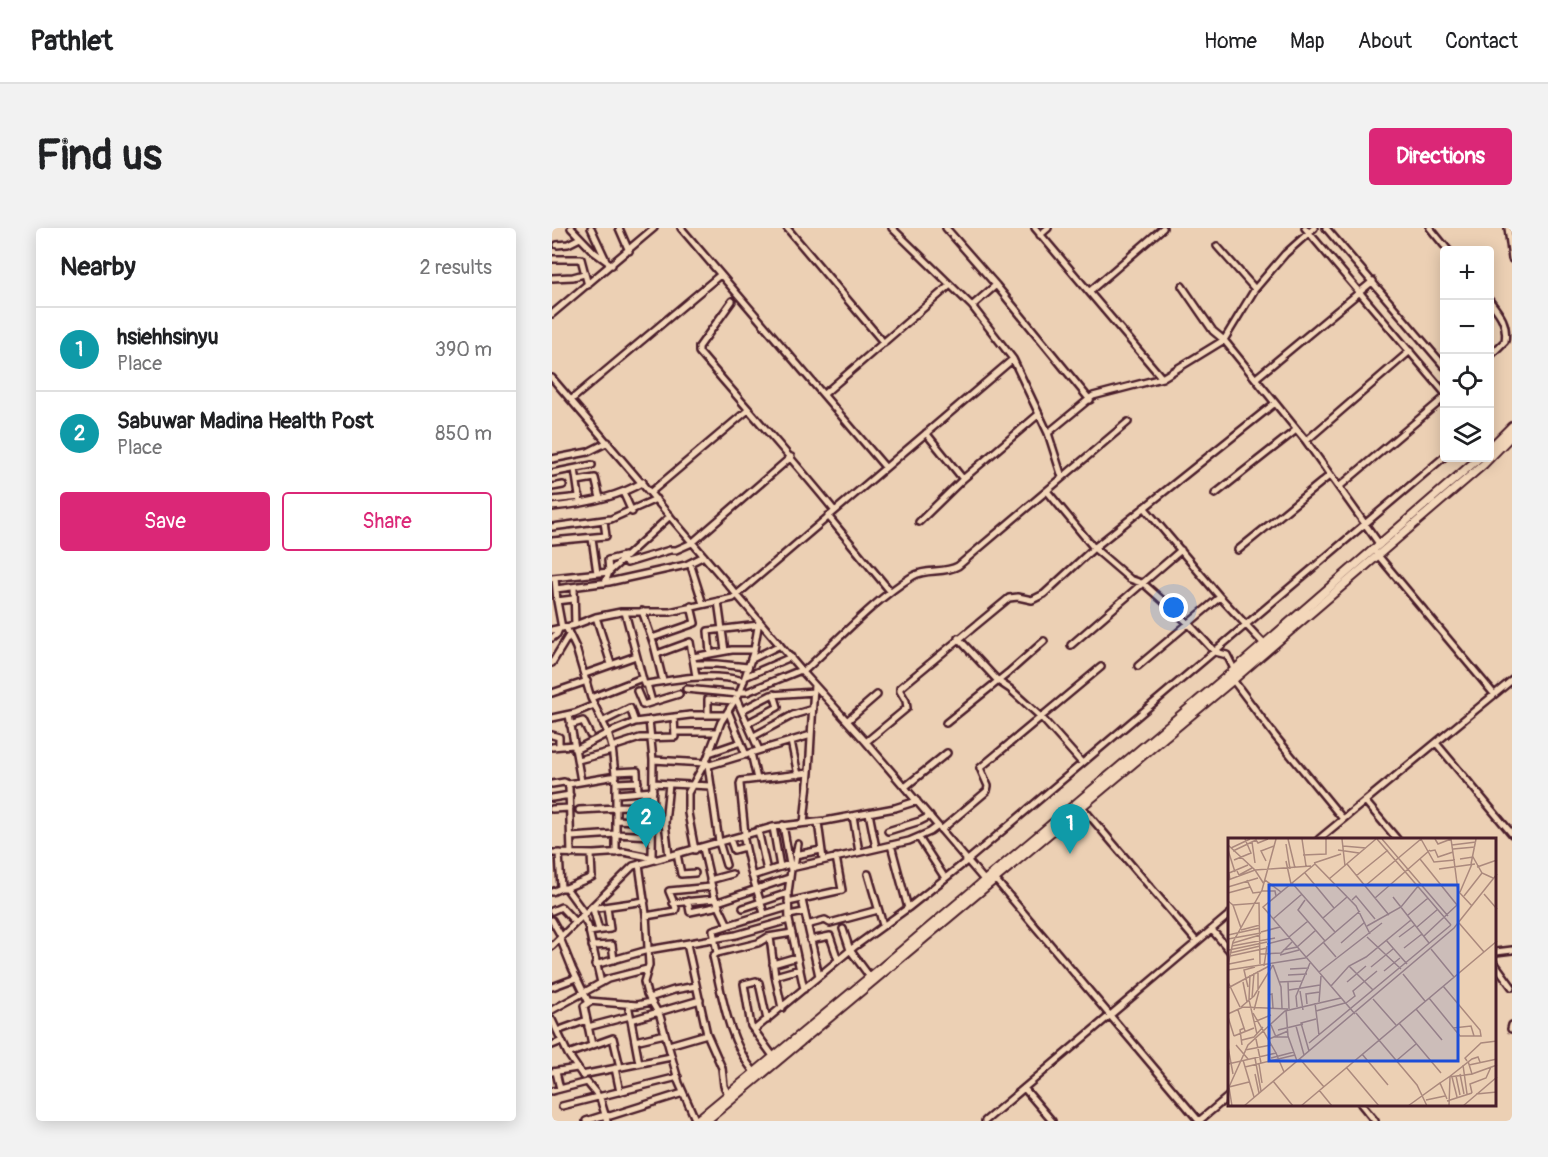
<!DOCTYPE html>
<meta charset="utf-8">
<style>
body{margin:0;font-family:Pangolin,sans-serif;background:#f2f2f2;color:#202124}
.controls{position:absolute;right:18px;top:18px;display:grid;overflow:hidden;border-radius:6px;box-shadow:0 3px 15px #0003}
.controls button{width:54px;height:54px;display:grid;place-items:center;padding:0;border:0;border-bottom:2px solid #e0e0e0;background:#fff;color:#202124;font:30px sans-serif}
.you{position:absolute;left:622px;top:380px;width:21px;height:21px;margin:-15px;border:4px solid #fff;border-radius:50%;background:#1a73e8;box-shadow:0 0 0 9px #1a73e833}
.badge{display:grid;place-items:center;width:39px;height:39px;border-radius:50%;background:#db2777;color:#fff;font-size:20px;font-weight:700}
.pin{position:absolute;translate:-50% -50px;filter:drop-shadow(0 2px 3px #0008)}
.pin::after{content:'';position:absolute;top:32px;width:21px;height:18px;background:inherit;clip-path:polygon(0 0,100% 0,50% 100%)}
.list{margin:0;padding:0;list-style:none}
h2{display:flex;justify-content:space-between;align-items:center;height:78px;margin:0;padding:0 24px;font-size:26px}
h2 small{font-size:20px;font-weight:400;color:#757577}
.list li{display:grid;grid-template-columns:39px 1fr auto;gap:18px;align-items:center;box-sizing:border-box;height:84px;padding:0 24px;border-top:2px solid #e0e0e0}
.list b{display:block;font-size:22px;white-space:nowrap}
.list p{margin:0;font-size:20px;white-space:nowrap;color:#757577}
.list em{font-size:20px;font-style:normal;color:#757577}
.actions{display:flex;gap:12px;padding:18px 24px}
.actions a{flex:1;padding:14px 0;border:2px solid #db2777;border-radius:6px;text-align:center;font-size:21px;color:#db2777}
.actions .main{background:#db2777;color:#fff}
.icon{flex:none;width:33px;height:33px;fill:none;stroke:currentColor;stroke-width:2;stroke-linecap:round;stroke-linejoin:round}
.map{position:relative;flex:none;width:960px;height:893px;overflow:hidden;border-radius:6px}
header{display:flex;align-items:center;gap:36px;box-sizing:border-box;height:84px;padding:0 30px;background:#fff;border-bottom:2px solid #e0e0e0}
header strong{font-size:28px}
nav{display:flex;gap:33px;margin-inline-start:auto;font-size:21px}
.intro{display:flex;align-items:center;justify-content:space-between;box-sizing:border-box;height:144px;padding:0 36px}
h1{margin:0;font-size:42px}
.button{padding:15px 27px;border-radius:6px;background:#db2777;color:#fff;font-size:21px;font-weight:700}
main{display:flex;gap:36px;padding:0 36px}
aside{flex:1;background:#fff;border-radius:6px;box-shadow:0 3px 15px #0003}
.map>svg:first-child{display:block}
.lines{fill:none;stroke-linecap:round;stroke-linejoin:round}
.minor-casing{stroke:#4a1f2b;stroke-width:10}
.major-casing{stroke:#4a1f2b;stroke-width:11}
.minor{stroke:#f3d7ba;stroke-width:5}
.major{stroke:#f3d7ba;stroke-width:7}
.inset-road{fill:none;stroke:#ab897d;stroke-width:1.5}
.view{fill:#1d4ed8;fill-opacity:0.15;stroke:#1d4ed8;stroke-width:3}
.inset-edge{fill:none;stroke:#4a1f2b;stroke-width:3}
</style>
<header>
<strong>Pathlet</strong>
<nav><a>Home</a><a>Map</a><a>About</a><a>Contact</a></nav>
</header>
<div class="intro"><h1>Find us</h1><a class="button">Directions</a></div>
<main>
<aside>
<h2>Nearby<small>2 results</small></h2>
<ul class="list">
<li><span class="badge" style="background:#0f9aa8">1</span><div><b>hsiehhsinyu</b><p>Place</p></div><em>390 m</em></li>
<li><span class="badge" style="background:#0f9aa8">2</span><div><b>Sabuwar Madina Health Post</b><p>Place</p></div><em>850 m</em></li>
</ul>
<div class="actions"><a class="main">Save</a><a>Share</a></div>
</aside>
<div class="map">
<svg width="960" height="893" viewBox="0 0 960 893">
<rect width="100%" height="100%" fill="#ecd0b4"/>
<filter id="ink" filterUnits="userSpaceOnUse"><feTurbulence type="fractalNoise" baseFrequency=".0167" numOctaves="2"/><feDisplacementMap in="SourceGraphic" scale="12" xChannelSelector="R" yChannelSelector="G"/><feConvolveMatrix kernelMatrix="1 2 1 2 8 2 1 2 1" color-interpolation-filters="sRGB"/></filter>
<g filter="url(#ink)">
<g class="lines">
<g class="minor-casing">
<path id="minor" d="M19 0 42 24 60 37
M39 0 53 30
M67 0 77 23
M129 0 333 239
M235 0 332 115
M340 0 420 78 461 131 496 205 510 249
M394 0 444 57
M483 0 610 150
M753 0 892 164
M774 0 892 138
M878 0 896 22
M956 0 960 31
M488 7 496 0
M5 17 16 16 28 10
M665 18 703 61
M0 31H29L36 57
M0 50 21 49 32 46
M630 58 661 103 672 112 754 213 828 317
M538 63 611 0
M180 73 147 119V124C192 177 239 229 282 282
M938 73C948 86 956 96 953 113L938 128
M420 78 444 57 538 172
M0 86 102 0
M0 150 249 442 314 514 433 653
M704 150 821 53
M272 166 397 58
M19 172 168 47
M374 205 411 251
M496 205 541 168 610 150 672 112 703 61 733 26 762 0
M754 213 858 123
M0 231 36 224 56 214
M23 241 28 275
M0 245 40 237
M25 253 43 250 48 270
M0 259 11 257
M787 259 892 170
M495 263 542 320 578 351 592 356 636 395 663 424 675 427 684 445
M71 264 80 284
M99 264 196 182
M663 266 744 202
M0 272 28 269
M0 279C30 276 65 270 91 254
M592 279 668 369 712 416
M276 288 338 363
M367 294 411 251 487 186
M0 299 59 291 104 271
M40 310 45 345
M0 313 54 308 52 293
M686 322 777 248
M824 325 942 466
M69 332 75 335 118 322H124L140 315 239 229
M138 335 151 376
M0 350 57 344 118 288
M3 350 5 373 10 400
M53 355 57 344 56 332 72 328
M22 359 23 397
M4 361 57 354 134 337 152 328
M5 373 21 371
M166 373 173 423
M90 383 102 417 111 453
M73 384 92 456H95L100 474
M44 389 59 436
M14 399 24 420 39 470 56 505 60 519 64 555V625
M0 402 23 397 44 389 69 384H118L181 370 461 131
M0 410 5 406 7 401
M100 410 143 395 139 378
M406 410 446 453 458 461 490 490 530 535
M519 417 629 322
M158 425 156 403 207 397
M105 426 138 414 144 448
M141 429 180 422H202
M200 431 228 417
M0 435 17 407
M143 436H165L196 439
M586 438 668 369
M251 444C285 413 322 372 361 348 374 340 392 346 406 338L576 194
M33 446 84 428
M193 449 239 429
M681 452 723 508 791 591
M95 456C129 450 158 445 192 453
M134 461 186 466
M85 463 91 477 127 466
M188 464H195L249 442
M0 465 35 453
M39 470 90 450
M184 470 207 522
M190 482 219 467 262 464
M176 483 194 527
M156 486V471L182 473
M17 487 29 553
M0 490 23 485 42 477
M97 492 101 532 100 629
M295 493 325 467
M50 494 78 480 83 494
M196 495 226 479 222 466
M394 495 456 445 492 413
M18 497 31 493 38 507
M123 504H164
M0 507 7 509V518
M202 508 241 487 261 481
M239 513 246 547
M314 514 355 480 354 473 348 463V460L457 370 466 369 480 372 492 366 542 320 723 175
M884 515 960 606
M0 519 21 517
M60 519 88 510 123 509 122 489
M23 522 56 505 83 494 138 487H173
M157 525 189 514
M199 525 205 551
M26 532 60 523
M101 532 153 535 158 537 259 507
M156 537 167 614 174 637
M63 544 85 543 86 564
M64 555 86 554
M101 555 158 558
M0 556 12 554 16 556 17 560 19 626
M16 556 64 548
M117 556 113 595 117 628
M353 559 395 525
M65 566 101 563
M0 570 18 567
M813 573 845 611
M65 578 100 579
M530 579 645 714
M0 581 18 580
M27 582 65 580
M317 585 324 620
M301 588 307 624
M65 592 100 594
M266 594 271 631
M252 595 257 545 262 457
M231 597 239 642 236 665 237 692 252 761
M221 599 228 639
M206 602 215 643
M389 602 435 563 436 558 428 540 549 439
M336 603 368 593 378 588
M193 606 188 556 189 553 257 545
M191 607 199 644 212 685
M19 609 64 606 99 608
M367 610 393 650
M178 611 182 622 193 619
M767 611 960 452
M339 617 356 680
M151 620 162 668 176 697
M143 622 136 585V565L155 531 169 494 188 464 202 422 207 393
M0 625 42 626 72 624 102 630
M7 625 9 660H14L33 686
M125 626 129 646 143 645
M243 627 269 622
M87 636 94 686 97 737 92 754 95 766 108 788 127 855 144 893
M242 639 246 616
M239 640 357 613 378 604 386 598
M316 646 331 697
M200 648 238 636
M443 651 647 893
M158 652 180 646
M14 660 40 649 39 626
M0 664 9 660
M250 672 267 748
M136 673 138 684 167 678
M166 674 237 650
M236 674 290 662 284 629
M121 675 163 671
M191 680 236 665
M38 681 93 673
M41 681 47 702
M0 683 9 679 23 694
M237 687 252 684
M30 688 36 698 49 755
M94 688 123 683 124 680 117 663 159 659
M0 692 9 708
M255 697 273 692 278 695 326 682
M291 701 298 722 318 749
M660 702 678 723
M37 704 58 701 55 679
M218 709 223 748 230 780
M8 710 20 740 36 773 85 777 99 774
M258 712 278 708 286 732
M135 716 155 806 170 840 172 858 176 866
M0 718 81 638 221 599 273 593 343 580 365 573
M40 718 60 717 62 732
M944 724 960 722
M165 725 206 715 216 709 240 705
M221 736 245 729
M43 737 96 722 184 707 237 692
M944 737 960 759
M223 748 248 741
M0 759 24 750
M97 770 122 762 144 758
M38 774 32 778 40 817
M76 776 87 835
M0 782 56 751 95 741
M0 792 16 826 31 848
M79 792 148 772
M215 792 207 755 204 753 192 756 199 798 221 828
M36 799 78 788
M959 801 960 797
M202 802 302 719 356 680 416 632 892 229
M5 803 35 792
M83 813 113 806
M0 817 10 813
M117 817 155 806
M16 826 61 810 68 839
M63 840 68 864
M0 844 25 840
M4 844 8 861
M202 844C176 812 170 767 161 728L165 725 161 702 236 679
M30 847 119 829
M472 860 500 893
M0 863 35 854 48 870 55 893
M809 876 823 893
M10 878 126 849
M34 893 53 887 58 888 131 865
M433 893 678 686
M647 893 678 867"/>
</g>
<g class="major-casing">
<path id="major" d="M938 220 960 198
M144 893 330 739 681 443 927 230
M154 893 681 452 932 236 960 207"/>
</g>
<use href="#minor" class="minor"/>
<use href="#major" class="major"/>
</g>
</g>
<g transform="translate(676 610)">
<rect width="268" height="268" fill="#ecd0b4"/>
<path class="inset-road" d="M60 1 67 30M74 1 78 28M114 1 117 28M149 1 223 87M154 1 220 78M193 1 206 24 227 22M207 1 210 6 223 1M223 1 226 22M24 4 27 25M58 6 62 31M0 7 27 32 36 46M224 7 248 4M115 8 138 10M3 10 22 1M225 11 247 9M0 12 7 34M110 12 131 15M5 13 28 2 30 5 40 1M202 13 207 12 210 19 225 14M75 17 98 16V1M192 21 229 67 196 98M232 21 245 19 254 35 265 40M6 22 23 15 17 1M226 22 230 53 244 68M38 23 33 13 46 8M58 23 63 46M86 25 113 16M119 26 161 77M243 26 248 1M249 29 269 22M211 31 247 26M27 32 83 28M9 33 11 37 24 30M77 35 106 70M128 38 160 12M101 41 148 1M0 42 27 32M2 42 1 35 20 27M19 42 25 55 33 54M37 42 53 54M64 45 107 94M137 48 193 1M0 49 30 40M34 53H47L48 58M232 54 244 26M0 55 22 49M256 56 269 71M236 58 254 35M165 59 201 105M147 60 202 12M77 62 70 72 97 103M124 62 128 58 147 81M0 63 5 67 31 65 32 126M5 67 13 90M180 77 200 60M95 80 119 59M45 81 74 56M231 85 256 114M139 88 173 69 191 47M189 89 210 71M13 92 32 87M33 94 52 89M0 97 32 90M61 99 80 83M139 99 173 131M171 99 187 87M0 101 33 95M158 102 179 126M95 104 108 119M5 105 32 97M113 105 137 84M39 106 62 100M4 108 47 100M176 110 194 96M203 111 226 139M1 112 39 104M55 112 69 109 88 92M2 115 32 108M32 116 53 115 64 104M52 117 71 112M2 118 39 110M1 126 26 121M0 127 5 104 34 52 48 1M45 127 53 149 54 170M36 128 39 108M121 128 145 152M143 129 165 111M62 131 81 130M0 132 77 120 132 73M156 133 172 120M91 134 154 85M175 136 197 163M22 137 21 162 29 196M60 137 79 136M0 144 12 169M15 144 19 164M51 144 75 143M60 144 61 171M119 144 138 128M103 148 121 128 138 119 183 82M20 149 16 132 27 129M0 150 43 127M30 152V133M61 152 92 147M72 153 75 172M40 157 44 156 45 170M24 160 26 135M201 160 232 198H253L252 192 215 148M145 161 168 187M91 164 93 138M87 165 91 197M118 165 127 158 125 153 149 133M79 166 78 156 92 154M13 169 26 158 45 127M69 169 68 158 82 125M188 171 214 202M10 172 17 193M26 172 31 153M58 172 60 198 69 223M88 173 117 165M25 175 48 215M128 175 189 247 199 268M0 176 15 169 60 171M127 176 35 69 87 26 128 68 142 96M0 179 6 198M26 184 43 177M171 185 213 235M43 187 48 199H61M68 188 76 217M225 190 243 188 246 198M50 192 75 186M6 198 26 190M28 201 33 225M41 201 60 193M14 202 26 199 35 189M81 205 223 87M8 207 20 221M14 207 12 192 16 190M0 209 5 236M17 212 43 207M81 213 73 185 88 181M134 216 160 247M27 220 33 253M43 220 66 214M72 221 96 249M15 222 26 259M168 223 188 206M239 223 237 220 253 205 269 203M0 226 48 215 56 234M31 226 34 245M235 227 239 256M241 227 269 221M17 229 67 217M118 229 151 268M27 236 31 255M232 236 236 256M244 236 269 227M228 238 232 257M221 239 244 221 250 219 252 224M224 239 229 259M45 243 65 268M212 245 221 239 244 236 240 223M1 249 21 244M91 252 104 268M244 255 242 246 258 240 263 229M248 256 269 254M198 262 217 258M219 263 244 255M4 268 1 249 20 207 57 173 113 160M16 268 226 90 269 36M73 268 269 103M180 268 212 245 219 261M221 268 222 239M235 268 269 239"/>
<path class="view" d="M41 47H230V223H41Z"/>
<rect width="268" height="268" class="inset-edge"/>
</g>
</svg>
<div class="controls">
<button>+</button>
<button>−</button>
<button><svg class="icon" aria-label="locate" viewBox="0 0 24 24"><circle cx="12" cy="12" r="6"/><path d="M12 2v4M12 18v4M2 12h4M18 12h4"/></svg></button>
<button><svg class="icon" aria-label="layers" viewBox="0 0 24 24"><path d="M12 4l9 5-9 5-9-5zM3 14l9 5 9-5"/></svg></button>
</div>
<div class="you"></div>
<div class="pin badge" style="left:518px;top:626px;background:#0f9aa8">1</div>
<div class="pin badge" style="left:94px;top:620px;background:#0f9aa8">2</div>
</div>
</main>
